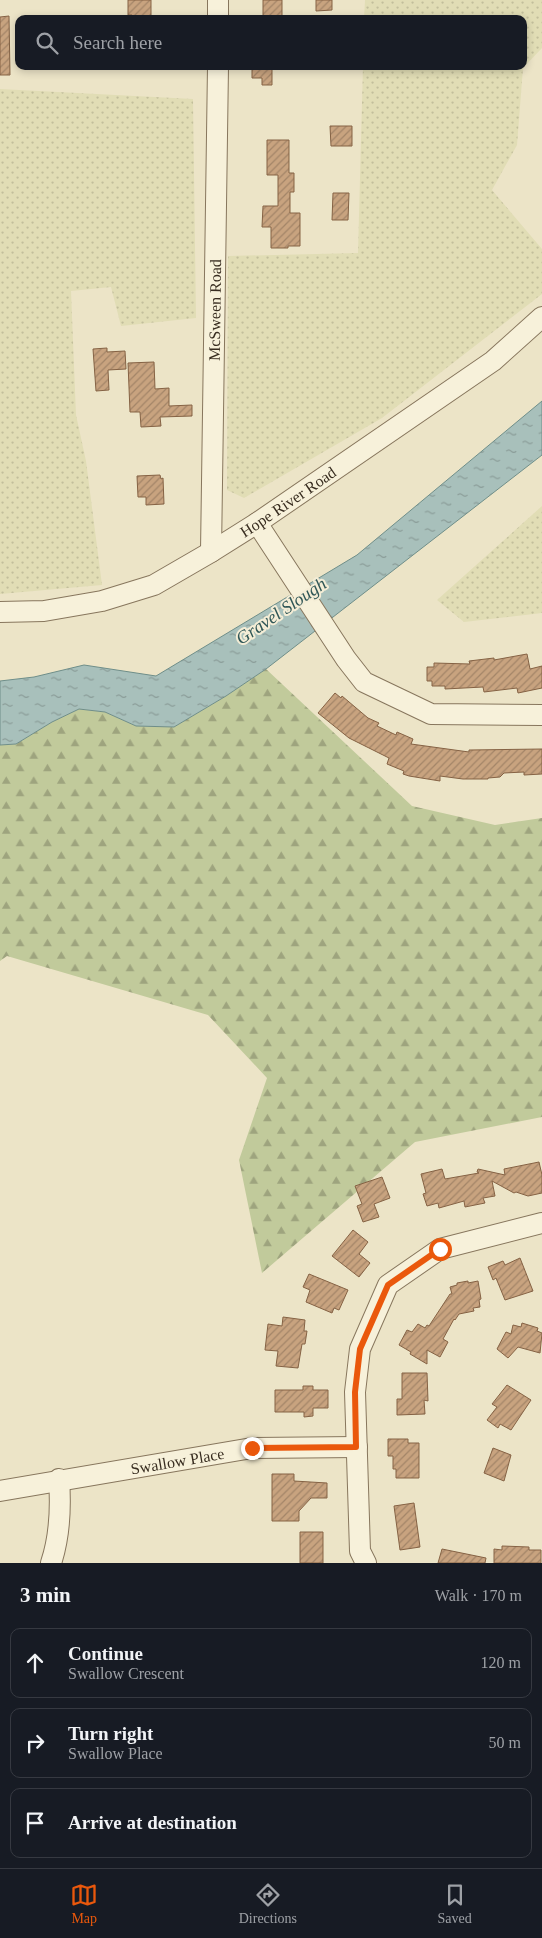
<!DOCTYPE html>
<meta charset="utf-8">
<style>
body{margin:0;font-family:Georgia,serif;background:#20242c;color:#f1f3f6}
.stop{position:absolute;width:15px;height:15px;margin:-11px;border:4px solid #ea580c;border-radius:50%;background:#fff}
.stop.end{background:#ea580c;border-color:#fff;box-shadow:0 1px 5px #0008}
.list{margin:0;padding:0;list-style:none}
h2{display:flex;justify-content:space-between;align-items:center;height:65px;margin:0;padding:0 20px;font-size:21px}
h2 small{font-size:16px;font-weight:400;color:#9ea1a6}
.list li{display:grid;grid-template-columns:32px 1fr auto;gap:15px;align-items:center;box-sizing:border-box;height:70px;margin:0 10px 10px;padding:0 10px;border:1px solid #363941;border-radius:10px}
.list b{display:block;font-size:19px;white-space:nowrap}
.list p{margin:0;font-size:16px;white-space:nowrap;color:#9ea1a6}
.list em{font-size:16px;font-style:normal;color:#9ea1a6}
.icon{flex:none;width:28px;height:28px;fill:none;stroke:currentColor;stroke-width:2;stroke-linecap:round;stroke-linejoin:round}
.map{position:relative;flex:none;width:542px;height:1563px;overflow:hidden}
.search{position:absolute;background:#171b24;box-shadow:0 2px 8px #0003;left:15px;right:15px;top:15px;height:55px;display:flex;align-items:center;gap:12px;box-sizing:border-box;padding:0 18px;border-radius:10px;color:#9ea1a6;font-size:19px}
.sheet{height:305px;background:#171b24}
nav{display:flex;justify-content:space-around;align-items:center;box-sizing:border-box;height:70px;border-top:1px solid #363941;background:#171b24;font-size:14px;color:#9ea1a6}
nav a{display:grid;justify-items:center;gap:2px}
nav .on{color:#ea580c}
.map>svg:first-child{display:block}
.farmland{fill:url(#farmland-dots)}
.forest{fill:url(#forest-firs)}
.water{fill:url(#water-ripples);stroke:#6f8e89}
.building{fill:url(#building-hatch);stroke:#856244}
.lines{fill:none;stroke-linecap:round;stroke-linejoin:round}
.minor-casing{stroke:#87765d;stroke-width:22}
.minor{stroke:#f7f1da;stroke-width:20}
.route{stroke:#ea580c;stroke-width:6}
.labels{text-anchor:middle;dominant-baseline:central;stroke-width:4;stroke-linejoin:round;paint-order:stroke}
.street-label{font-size:16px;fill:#382d20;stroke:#f4edd6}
.water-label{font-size:18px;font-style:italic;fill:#305757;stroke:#f4edd6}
</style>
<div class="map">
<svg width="542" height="1563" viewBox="0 0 542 1563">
<defs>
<pattern id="farmland-dots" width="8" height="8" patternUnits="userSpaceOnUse" patternTransform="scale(1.25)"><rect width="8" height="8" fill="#e1ddb5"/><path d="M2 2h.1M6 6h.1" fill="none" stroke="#c2be9b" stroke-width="1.8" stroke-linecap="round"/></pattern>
<pattern id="forest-firs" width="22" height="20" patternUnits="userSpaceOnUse" patternTransform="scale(1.25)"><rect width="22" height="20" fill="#c1ca9b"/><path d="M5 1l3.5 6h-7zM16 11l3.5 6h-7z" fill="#9ea47e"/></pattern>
<pattern id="water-ripples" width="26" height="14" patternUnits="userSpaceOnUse" patternTransform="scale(1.25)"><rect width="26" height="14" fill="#a8c0bb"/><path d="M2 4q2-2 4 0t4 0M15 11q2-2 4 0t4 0" fill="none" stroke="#8a9c98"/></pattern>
<pattern id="building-hatch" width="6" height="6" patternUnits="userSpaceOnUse" patternTransform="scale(1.25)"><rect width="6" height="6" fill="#c8a37f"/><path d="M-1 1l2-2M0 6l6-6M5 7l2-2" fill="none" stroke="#a38568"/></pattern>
</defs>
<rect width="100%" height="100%" fill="#ece4c7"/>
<path class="farmland" d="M365 0H542V48L523 68 517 145 492 190 542 249V294L382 418 244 498 227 490 228 256 358 253 363 66H523V19H364Z
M0 89 193 99 196 318 121 326 111 287 71 291 76 415 86 461 102 585 0 594Z
M542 506V613L464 622 437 600Z"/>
<path class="forest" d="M266 669 412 806 495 825 542 818V1117L415 1142 262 1273 239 1160 267 1078 208 1015 7 956 0 961V745L16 744 52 722 79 709 105 712 136 726 174 727 226 696Z"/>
<path class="water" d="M542 401V455L266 669 226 696 174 727 136 726 105 712 79 709 52 722 16 744 0 745V681L34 677 84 665 156 676 357 555Z"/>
<path class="building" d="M128 0H151V19H132V15H128Z
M263 0H282V19H263Z
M316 0H332V10L316 11Z
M9 16 10 75H0V17Z
M252 66H272V85H262V78H252Z
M330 126H352V146H331Z
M267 140H289V173H294V192H290V213H300V246H288V248H271V227H262L263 206H278V175H267Z
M333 193H349L348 220H332Z
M107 348V352L125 351 126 369 108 370 109 390 96 391 93 349Z
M154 362 155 389 169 388V406L192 405V416L160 417 161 426 141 427 140 412H130L128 363Z
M160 475 161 479 163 478 164 504 146 505V497H138L137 476Z
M527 654 530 669 542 666V688L518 693 517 688 484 692 483 687 445 689V686H432V681H427V667H434V663L470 664 469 661 494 658V660Z
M335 693 341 698 342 696 368 718 379 723 377 726 396 735 397 732 413 739 411 744 469 752V750L542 749V774L524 775V772L504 773 500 777 488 778V779H463L440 776V781L409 776 403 774 404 771 387 764 389 758 349 738 318 713Z
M539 1162 542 1175V1193L528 1196 516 1192 514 1193 492 1181 495 1196 483 1198 485 1203 465 1207 464 1201 439 1208 438 1203 427 1206 423 1194 426 1193 421 1174 442 1169 445 1179 479 1173 477 1172 478 1169 505 1175 504 1169Z
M382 1177 390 1198 374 1204 379 1217 363 1222 357 1206 362 1204 355 1186Z
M353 1230 368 1242 359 1254 370 1263 359 1277 332 1256Z
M520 1258 533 1291 505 1300 496 1278 493 1280 488 1267 503 1261 505 1265Z
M309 1274 348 1290 339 1310 334 1308 332 1313 306 1302 310 1290 303 1287Z
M468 1281V1283L478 1281 481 1299 479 1300 480 1307 473 1308 474 1311 459 1314 455 1320 454 1319 443 1339 448 1342 440 1357 427 1350V1364L410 1354 411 1352 399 1345 407 1330 412 1332 418 1324 425 1328 427 1325 429 1326 450 1294H452L450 1287 457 1285V1283Z
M283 1317 305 1320 304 1331H307L305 1344H302L298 1368 276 1366 278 1351 265 1350 268 1324 282 1326Z
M522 1323 538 1328 537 1331 542 1333 540 1353 518 1347 508 1358 497 1349 506 1332 511 1334 513 1325 521 1327Z
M402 1373H427L428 1401 424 1400 425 1414 397 1415V1399H402Z
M507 1385 531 1400 511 1430 500 1424 498 1428 487 1420 497 1407 492 1404Z
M303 1386H313V1390H328V1408H313V1416L304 1417V1412H275V1390H303Z
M388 1439H408V1443H419V1478H396V1469H393V1456H388Z
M493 1448 511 1455 504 1481 484 1473Z
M272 1474H294V1481L327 1483V1498H311L299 1511V1521H272Z
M414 1503 420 1547 400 1550 394 1506Z
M300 1532H323V1563H300Z
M502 1546 529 1547V1550H541V1563H494V1549L502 1550Z
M442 1549 486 1558 485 1563H438Z"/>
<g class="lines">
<g class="minor-casing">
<g id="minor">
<path d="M218 0V19"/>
<path d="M257 523 346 659 364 682 431 714 542 715"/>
<path id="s1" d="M211 552 218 66"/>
<path id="s2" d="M0 612 44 611 102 601 154 585 211 552 257 523 493 361 542 317"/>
<path id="s3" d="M0 1491 252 1448 357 1447"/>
<path d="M51 1563C60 1536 61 1507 59 1479"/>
<path d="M366 1563 360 1551 355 1392 360 1349 388 1285 440 1249 542 1223"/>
</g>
</g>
<use href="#minor" class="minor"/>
</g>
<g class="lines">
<path class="route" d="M252 1448 356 1447 355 1392 360 1349 388 1285 440 1249"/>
</g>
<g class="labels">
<g class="street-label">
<text stroke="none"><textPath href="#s1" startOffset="242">McSween Road</textPath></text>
<text stroke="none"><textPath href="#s2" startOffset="315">Hope River Road</textPath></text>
<text stroke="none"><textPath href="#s3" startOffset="180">Swallow Place</textPath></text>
</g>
<g class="water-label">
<text transform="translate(281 611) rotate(-34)">Gravel Slough</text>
</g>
</g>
</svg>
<div class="stop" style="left:440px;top:1249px"></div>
<div class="stop end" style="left:252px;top:1448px"></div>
<div class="search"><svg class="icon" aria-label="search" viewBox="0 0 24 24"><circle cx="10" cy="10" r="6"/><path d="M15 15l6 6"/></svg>Search here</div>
</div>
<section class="sheet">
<h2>3 min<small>Walk · 170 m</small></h2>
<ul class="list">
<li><svg class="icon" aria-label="ahead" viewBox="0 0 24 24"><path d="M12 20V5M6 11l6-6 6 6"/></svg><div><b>Continue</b><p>Swallow Crescent</p></div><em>120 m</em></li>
<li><svg class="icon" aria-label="right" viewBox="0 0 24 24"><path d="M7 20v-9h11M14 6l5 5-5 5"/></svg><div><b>Turn right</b><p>Swallow Place</p></div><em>50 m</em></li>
<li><svg class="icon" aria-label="arrive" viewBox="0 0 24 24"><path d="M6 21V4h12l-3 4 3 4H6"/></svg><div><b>Arrive at destination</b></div></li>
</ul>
</section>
<nav>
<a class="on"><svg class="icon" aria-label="map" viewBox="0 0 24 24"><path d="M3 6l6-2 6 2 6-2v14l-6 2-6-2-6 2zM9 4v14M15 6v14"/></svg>Map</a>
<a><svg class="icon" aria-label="directions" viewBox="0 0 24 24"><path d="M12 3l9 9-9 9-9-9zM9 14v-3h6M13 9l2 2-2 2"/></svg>Directions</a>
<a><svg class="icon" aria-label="saved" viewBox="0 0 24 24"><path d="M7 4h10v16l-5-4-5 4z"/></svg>Saved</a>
</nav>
